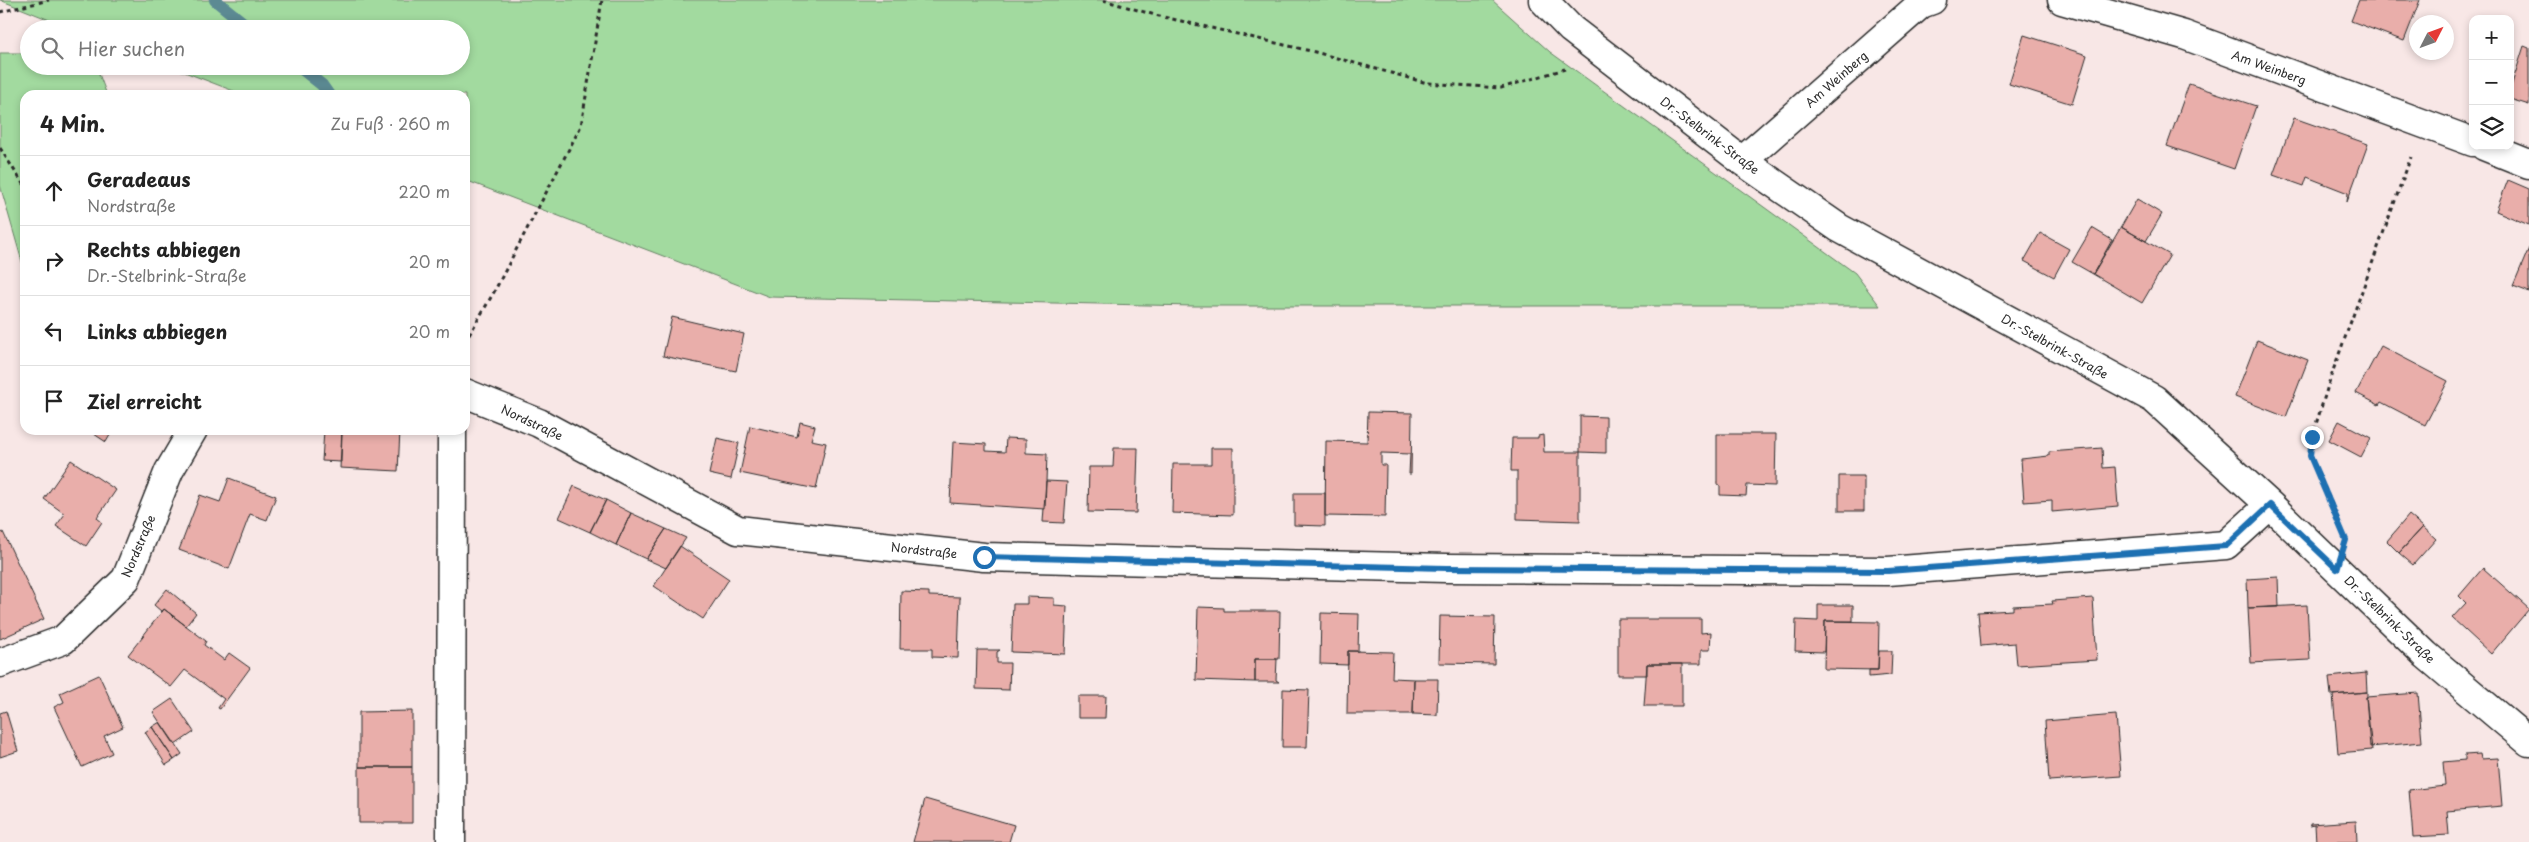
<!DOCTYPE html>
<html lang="de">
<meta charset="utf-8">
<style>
body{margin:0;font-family:"Playpen Sans",sans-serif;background:#f2f2f2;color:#222}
.controls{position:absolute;right:15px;top:15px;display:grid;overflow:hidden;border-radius:10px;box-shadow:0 2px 8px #0003}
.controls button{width:45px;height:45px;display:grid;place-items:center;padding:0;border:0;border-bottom:1px solid #e0e0e0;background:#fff;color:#222;font:25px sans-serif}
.compass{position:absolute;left:2409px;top:15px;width:45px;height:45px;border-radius:50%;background:#fff;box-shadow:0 2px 8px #0003;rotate:48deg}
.stop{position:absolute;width:15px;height:15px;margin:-11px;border:4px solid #1f6fb2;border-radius:50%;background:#fff}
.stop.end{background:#1f6fb2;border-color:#fff;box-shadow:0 1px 5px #0008}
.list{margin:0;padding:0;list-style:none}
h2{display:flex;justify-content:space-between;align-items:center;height:65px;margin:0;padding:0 20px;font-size:21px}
h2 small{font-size:16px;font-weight:400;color:#767676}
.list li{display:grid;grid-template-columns:32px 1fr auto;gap:15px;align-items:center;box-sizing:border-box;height:70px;padding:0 20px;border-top:1px solid #e0e0e0}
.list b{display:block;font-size:19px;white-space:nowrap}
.list p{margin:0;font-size:16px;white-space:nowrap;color:#767676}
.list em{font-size:16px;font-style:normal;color:#767676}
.icon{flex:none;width:28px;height:28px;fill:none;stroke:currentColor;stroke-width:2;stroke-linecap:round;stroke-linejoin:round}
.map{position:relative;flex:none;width:2529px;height:842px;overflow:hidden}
.search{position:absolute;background:#fff;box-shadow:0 2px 8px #0003;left:20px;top:20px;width:450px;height:55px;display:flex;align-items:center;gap:12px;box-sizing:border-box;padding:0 18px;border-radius:28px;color:#767676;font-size:19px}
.panel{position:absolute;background:#fff;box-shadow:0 2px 8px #0003;left:20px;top:90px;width:450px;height:345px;border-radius:15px}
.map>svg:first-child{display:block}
.green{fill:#a2da9f;stroke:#668265}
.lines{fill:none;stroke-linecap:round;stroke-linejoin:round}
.stream{stroke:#5b8a93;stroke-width:12}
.building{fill:#e9aeaa;stroke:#2b2b2b}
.minor-casing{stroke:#2b2b2b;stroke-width:31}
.path{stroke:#2b2b2b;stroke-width:3;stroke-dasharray:4 4;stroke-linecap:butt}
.minor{stroke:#fff;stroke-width:28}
.route{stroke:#1f6fb2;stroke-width:6}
.labels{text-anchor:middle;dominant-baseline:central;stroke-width:4;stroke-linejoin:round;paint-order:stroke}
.street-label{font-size:12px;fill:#2b2b2b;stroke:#fff}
</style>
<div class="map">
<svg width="2529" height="842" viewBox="0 0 2529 842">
<rect width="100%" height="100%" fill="#f8e7e6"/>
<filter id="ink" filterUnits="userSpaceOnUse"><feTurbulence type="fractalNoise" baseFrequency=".02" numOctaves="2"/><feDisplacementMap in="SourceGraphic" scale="10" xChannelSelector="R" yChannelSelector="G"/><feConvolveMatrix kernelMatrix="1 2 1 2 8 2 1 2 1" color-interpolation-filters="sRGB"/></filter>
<g filter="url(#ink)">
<path class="green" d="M0 0H1492L1550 52 1855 273 1880 306H1194L770 297 465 180V95H244L169 66H461V29H72Z
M0 53H29V66H96L107 95H25V272L0 185Z"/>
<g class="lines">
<path class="stream" d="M215 0 251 29
M298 66 322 85 329 95"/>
</g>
<path class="building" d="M2359 0H2420L2404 41 2351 21Z
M2024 35 2087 55 2072 104 2009 84Z
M2524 46 2529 48V105L2510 99V90Z
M2189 84 2256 106 2234 169 2167 146Z
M2294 118 2368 144 2347 202 2348 193 2307 177 2304 186 2273 175Z
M2508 180 2529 189V225L2496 211Z
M2137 199 2162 214 2146 241 2121 227Z
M2121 227 2170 255 2142 303 2093 274Z
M2092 228 2112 240 2093 274 2072 262Z
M2040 233 2069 249 2054 277 2024 261Z
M2529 248V292L2513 286Z
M672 317 744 334 736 371 663 356Z
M2257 340 2308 360 2286 417 2235 397Z
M2381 346 2448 381 2425 425 2381 402 2379 405 2356 393Z
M1368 412 1412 413 1411 474H1409L1410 454 1381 453V465H1386L1385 517 1325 516 1326 441 1367 442Z
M1580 416 1606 417V453L1580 452Z
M2339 421 2371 438 2361 457 2329 440Z
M800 422 815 426 811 440 826 443 816 489 740 473 750 426 797 437Z
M88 430H113L106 442Z
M324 430 342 431 341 462 322 461Z
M400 430 398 471 340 468 342 430Z
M1717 434H1776L1775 486 1747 485 1746 496 1720 495V485H1717Z
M1543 435 1544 452H1580V521L1517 519V471H1511L1512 438H1538V436Z
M717 438 739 443 731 479 709 474Z
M1006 438 1026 439V453L1047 454 1045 509 950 503 953 442 986 444V451L1005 452Z
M1114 448H1138L1136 513 1088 512 1089 467H1113Z
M1211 448H1233V515L1172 513 1173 464H1211Z
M2102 448 2103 468 2115 467 2118 506 2052 512V500L2024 502 2021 459 2049 456V452Z
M71 460 116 490 97 518 102 522 86 546 56 526 65 514 44 499Z
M1839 476H1864V511H1839Z
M229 478 276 496 267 520 250 514 229 569 179 550 200 495 220 502Z
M1046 481 1067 482 1064 523 1043 522Z
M574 486 606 500 590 532 559 518Z
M1294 493H1325V526L1294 525Z
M606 500 631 513 616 545 590 532Z
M631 513 666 529 646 559 616 545Z
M2409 515 2423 527 2399 553 2387 541Z
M2423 527 2436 539 2413 565 2399 553Z
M666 529 686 538 666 568 646 559Z
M3 532 44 619 0 639V534Z
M680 546 729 579 703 619 654 586Z
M2483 568 2529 609 2491 654 2452 618 2466 603 2459 596Z
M2278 577 2279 607 2248 608 2247 579Z
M167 589 196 613 186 626 164 609 162 612 154 605Z
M901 591 929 592V596L960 597 958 658 932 657V649H900Z
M1027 597 1054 598V605L1067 606 1065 654 1011 652 1013 604H1027Z
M2093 598 2097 660 2017 665 2015 643 1981 646 1978 612 2013 610V606L2053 604 2052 601Z
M1818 605H1853V621H1825L1824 652 1795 651 1796 620 1818 621Z
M2307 605 2310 660 2251 663 2248 608Z
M1198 607 1224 608V611H1280L1279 659H1255V682L1196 680Z
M164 609 206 641 204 645 224 660 229 653 250 668 220 709 218 708 224 699 185 670 171 687 128 655Z
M1321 613 1359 614 1358 651H1348V665L1320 664Z
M1440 616 1495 617 1494 664 1439 663Z
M1618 619H1701V633L1711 632 1710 650H1701V664H1647V675H1618Z
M1825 621 1879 622 1878 670 1824 669Z
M977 650H1000L997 652V663H1010L1009 690 976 689Z
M1348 651 1393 652 1392 678 1414 679 1413 714H1347Z
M1879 651H1892L1891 675 1869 677V670H1878Z
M1255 659H1277L1276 680 1279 682H1255Z
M1647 664H1682V706H1644Z
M2366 673 2367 692 2331 695 2329 677Z
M99 675 123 727 104 736 112 753 82 767 54 707 64 702 60 693Z
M1414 679H1438L1437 715 1413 714Z
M1283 689 1309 690 1307 747H1282Z
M2367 692V697H2366L2372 750 2338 753 2333 695Z
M2418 693 2422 742 2370 747 2366 697Z
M1078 696H1106L1105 718H1078Z
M172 699 194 732 175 745 153 712Z
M6 711 18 751 0 757V713Z
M412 711V767H359V712Z
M2116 715 2121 776 2049 781 2045 721Z
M160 722 182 754 174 760 152 727Z
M152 727 174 760 166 765 145 732Z
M2480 754 2481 759 2498 758 2502 806 2447 811 2449 835 2413 837 2409 790 2445 786 2443 762 2465 760V755Z
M359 767H412V823H359Z
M925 799 1014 825 1009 842H913Z
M2356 821 2357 842H2316L2315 825 2310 826V824Z"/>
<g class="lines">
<g class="minor-casing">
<path id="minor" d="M1543 0 1571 29 1742 161 1839 228 2154 399 2270 505 2426 655 2529 742
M2062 0 2184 35 2473 142
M2484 146 2529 164
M1742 161 1921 4 1932 0
M465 393 539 423 738 530 984 557 1446 568 1888 571 2226 545 2270 505
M0 663 63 640 126 579 169 471 193 430
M451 842 452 430"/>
</g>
<path class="path" d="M1103 0 1155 15 1315 52 1427 83 1501 88 1565 69
M0 12 49 0
M0 148 25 187
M465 342 494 292 581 126 602 0
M2338 520 2310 455 2312 437 2331 376 2411 157"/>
<use href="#minor" class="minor"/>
</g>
</g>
<g class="lines" filter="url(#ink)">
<path class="route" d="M984 557 1446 568 1888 571 2226 546 2270 505 2337 569 2346 540 2310 456 2312 437"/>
</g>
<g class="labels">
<g class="street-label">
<text transform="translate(2269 67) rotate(20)">Am Weinberg</text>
<text transform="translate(1836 79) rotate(-41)">Am Weinberg</text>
<text transform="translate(1710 135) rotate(37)">Dr.-Stelbrink-Straße</text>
<text transform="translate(2055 346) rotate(29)">Dr.-Stelbrink-Straße</text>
<text transform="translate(532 422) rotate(25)">Nordstraße</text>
<text transform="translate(138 546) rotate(-67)">Nordstraße</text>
<text transform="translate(924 550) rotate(6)">Nordstraße</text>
<text transform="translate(2390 619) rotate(44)">Dr.-Stelbrink-Straße</text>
</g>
</g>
</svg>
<div class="controls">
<button>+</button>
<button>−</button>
<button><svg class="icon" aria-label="layers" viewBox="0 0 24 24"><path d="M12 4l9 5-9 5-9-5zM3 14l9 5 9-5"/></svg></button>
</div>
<svg class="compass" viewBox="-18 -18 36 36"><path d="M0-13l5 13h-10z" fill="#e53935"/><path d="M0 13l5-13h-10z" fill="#767676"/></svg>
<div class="stop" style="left:984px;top:557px"></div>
<div class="stop end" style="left:2312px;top:437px"></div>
<div class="search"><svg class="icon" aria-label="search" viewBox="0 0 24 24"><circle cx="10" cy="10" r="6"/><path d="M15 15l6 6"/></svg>Hier suchen</div>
<section class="panel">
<h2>4 Min.<small>Zu Fuß · 260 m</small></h2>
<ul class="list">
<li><svg class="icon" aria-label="ahead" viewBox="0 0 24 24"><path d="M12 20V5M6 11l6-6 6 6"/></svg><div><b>Geradeaus</b><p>Nordstraße</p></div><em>220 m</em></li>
<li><svg class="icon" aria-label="right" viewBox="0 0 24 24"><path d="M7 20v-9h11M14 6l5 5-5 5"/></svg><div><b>Rechts abbiegen</b><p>Dr.-Stelbrink-Straße</p></div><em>20 m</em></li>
<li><svg class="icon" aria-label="left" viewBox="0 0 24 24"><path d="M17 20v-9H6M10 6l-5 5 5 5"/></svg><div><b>Links abbiegen</b></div><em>20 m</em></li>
<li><svg class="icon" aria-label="arrive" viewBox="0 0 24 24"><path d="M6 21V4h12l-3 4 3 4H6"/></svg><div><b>Ziel erreicht</b></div></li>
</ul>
</section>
</div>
